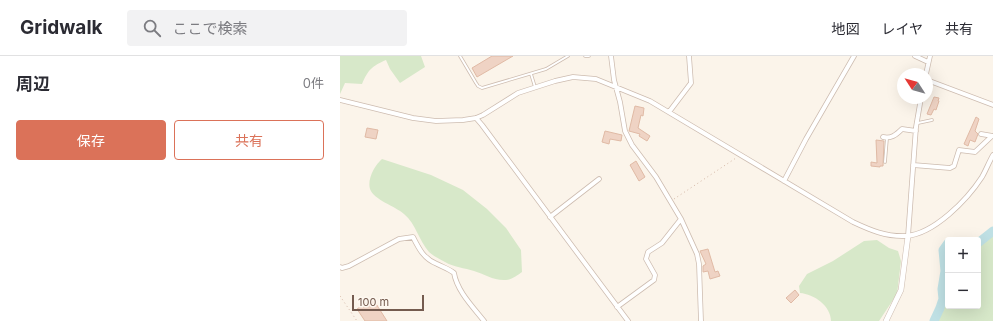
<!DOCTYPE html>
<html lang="ja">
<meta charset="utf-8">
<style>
body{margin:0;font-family:Inter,"Noto Sans JP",sans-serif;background:#f2f2f3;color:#2b2b33}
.controls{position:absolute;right:12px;bottom:12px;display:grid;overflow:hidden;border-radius:4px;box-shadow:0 4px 16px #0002}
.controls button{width:36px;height:36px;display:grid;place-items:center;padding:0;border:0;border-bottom:1px solid #e1e1e2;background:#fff;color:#2b2b33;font:20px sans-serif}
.compass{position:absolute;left:557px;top:12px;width:36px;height:36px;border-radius:50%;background:#fff;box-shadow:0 4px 16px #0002;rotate:306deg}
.scale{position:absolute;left:12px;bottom:10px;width:72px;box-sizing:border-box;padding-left:4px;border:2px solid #745b4f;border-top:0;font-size:11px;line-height:14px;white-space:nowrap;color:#745b4f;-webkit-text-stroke:3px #fef8f0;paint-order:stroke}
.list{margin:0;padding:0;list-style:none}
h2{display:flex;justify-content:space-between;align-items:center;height:52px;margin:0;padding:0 16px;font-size:17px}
h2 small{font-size:13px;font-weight:400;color:#7c7c81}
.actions{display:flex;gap:8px;padding:12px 16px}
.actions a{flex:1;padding:9px 0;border:1px solid #db7259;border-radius:4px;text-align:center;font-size:14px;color:#db7259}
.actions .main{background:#db7259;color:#fff}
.icon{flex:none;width:22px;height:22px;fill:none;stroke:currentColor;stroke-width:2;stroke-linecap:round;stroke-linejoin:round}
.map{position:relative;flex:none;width:653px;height:265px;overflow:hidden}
header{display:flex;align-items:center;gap:24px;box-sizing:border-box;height:56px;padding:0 20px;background:#fff;border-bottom:1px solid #e1e1e2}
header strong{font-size:19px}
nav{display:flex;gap:22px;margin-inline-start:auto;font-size:14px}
.search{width:280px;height:36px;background:#f2f2f3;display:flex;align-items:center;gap:10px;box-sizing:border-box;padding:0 14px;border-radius:4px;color:#7c7c81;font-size:15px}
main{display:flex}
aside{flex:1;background:#fff}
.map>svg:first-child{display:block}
.green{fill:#d7e8c9}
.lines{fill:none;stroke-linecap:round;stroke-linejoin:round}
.river{stroke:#bfe0e4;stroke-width:9}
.building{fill:#efd3c4;stroke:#e0baa5}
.service-casing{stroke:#cdbcb0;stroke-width:3.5}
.minor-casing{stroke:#cdbcb0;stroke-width:5.5}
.tertiary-casing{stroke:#cdbcb0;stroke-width:6}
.path{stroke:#d4b7a6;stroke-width:1;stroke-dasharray:1 3;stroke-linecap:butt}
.service{stroke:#fff;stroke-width:2}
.minor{stroke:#fff;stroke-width:4}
.tertiary{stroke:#fff;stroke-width:5}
</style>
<header>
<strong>Gridwalk</strong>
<div class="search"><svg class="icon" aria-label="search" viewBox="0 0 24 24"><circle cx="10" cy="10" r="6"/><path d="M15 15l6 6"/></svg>ここで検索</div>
<nav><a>地図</a><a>レイヤ</a><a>共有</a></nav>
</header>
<main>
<aside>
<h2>周辺<small>0件</small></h2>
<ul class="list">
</ul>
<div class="actions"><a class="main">保存</a><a>共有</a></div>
</aside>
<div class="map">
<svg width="653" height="265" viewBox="0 0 653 265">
<rect width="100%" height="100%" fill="#fbf4ea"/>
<path class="green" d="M0 0H81L85 11 60 27 50 13 46 4C32 10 28 14 22 28L5 27 0 38Z
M42 103 91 119 123 134 147 153 166 172 181 194 182 216C178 219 171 224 166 224 154 225 144 218 134 215 125 212 113 211 105 206 100 203 93 200 89 196 79 185 76 168 64 158 55 150 34 144 30 133 27 123 35 109 42 103Z
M653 174V265H599L597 261 602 248V225L606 211 607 193 608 192V250H638L637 184Z
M537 184 549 192 558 195 561 205 557 238 539 265H491C491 250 474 238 460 237L459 230 467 218 493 205 524 185Z"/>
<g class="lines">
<path class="river" d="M638 187 653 175
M594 265 600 252 603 243 602 233 605 215 603 194 608 187"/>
</g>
<path class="building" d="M152 0H173L137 21 132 12Z
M594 41 599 42 598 45H599L596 54 594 53 591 59 587 58Z
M295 50 304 52 303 60 301 59 298 72 310 80 307 85 299 80 300 78 289 75Z
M636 61 639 63 635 75 638 78 635 86 630 84 628 90 624 88Z
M27 72 38 74 36 83 25 81Z
M265 75 282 79 281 85 270 83 269 88 262 86Z
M536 84 544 85 543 110H540V111L531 110V106L537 107Z
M296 105 305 121 299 125 290 109Z
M368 193 375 216 378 215 380 220 370 223 368 215 363 216V210L366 208 360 195Z
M455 234 459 239 451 247 446 242Z
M33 243 47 265H25L17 253Z"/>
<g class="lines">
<g class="service-casing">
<path id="service" d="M120 0 136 27 138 30 142 32 206 13 228 0
M245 0H249
M191 18 195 31
M578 67 592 64
M545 106 547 82"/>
</g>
<g class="minor-casing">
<path id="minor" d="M271 0 274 24 280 46 285 75 292 89 316 121 341 163 357 198 359 208 361 265
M575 0 588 6
M586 18 590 0
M587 24 653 49
M0 44 73 62 96 65 123 64 136 62 143 59 178 37 215 25 233 21 256 23 310 45 513 166C530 174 546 181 566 180 594 178 627 144 642 121 646 114 649 106 653 99
M329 56 351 27 349 0
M136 62 142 69 288 265
M641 78 653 80
M543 81C551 83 556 79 562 73L576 75
M573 109 610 112 614 110 619 94 635 96 652 80
M444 125 466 83 514 0
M210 161 259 123
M568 180 576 71 581 42
M0 211 2 212 9 210 59 183 73 181C79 193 84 203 97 208 103 211 109 213 114 217 117 235 133 251 144 265
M277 251 314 224 315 219 306 203 308 196 322 187 341 163"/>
</g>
<g class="tertiary-casing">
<path id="tertiary" d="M546 265 561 234 568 180"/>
</g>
<path class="path" d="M334 143 396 102
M0 240 17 265"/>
<use href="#service" class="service"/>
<use href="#minor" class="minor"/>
<use href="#tertiary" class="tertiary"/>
</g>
</svg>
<div class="controls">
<button>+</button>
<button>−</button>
</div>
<svg class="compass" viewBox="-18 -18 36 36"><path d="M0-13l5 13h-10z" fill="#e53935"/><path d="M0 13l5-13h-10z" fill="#7c7c81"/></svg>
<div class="scale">100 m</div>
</div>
</main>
